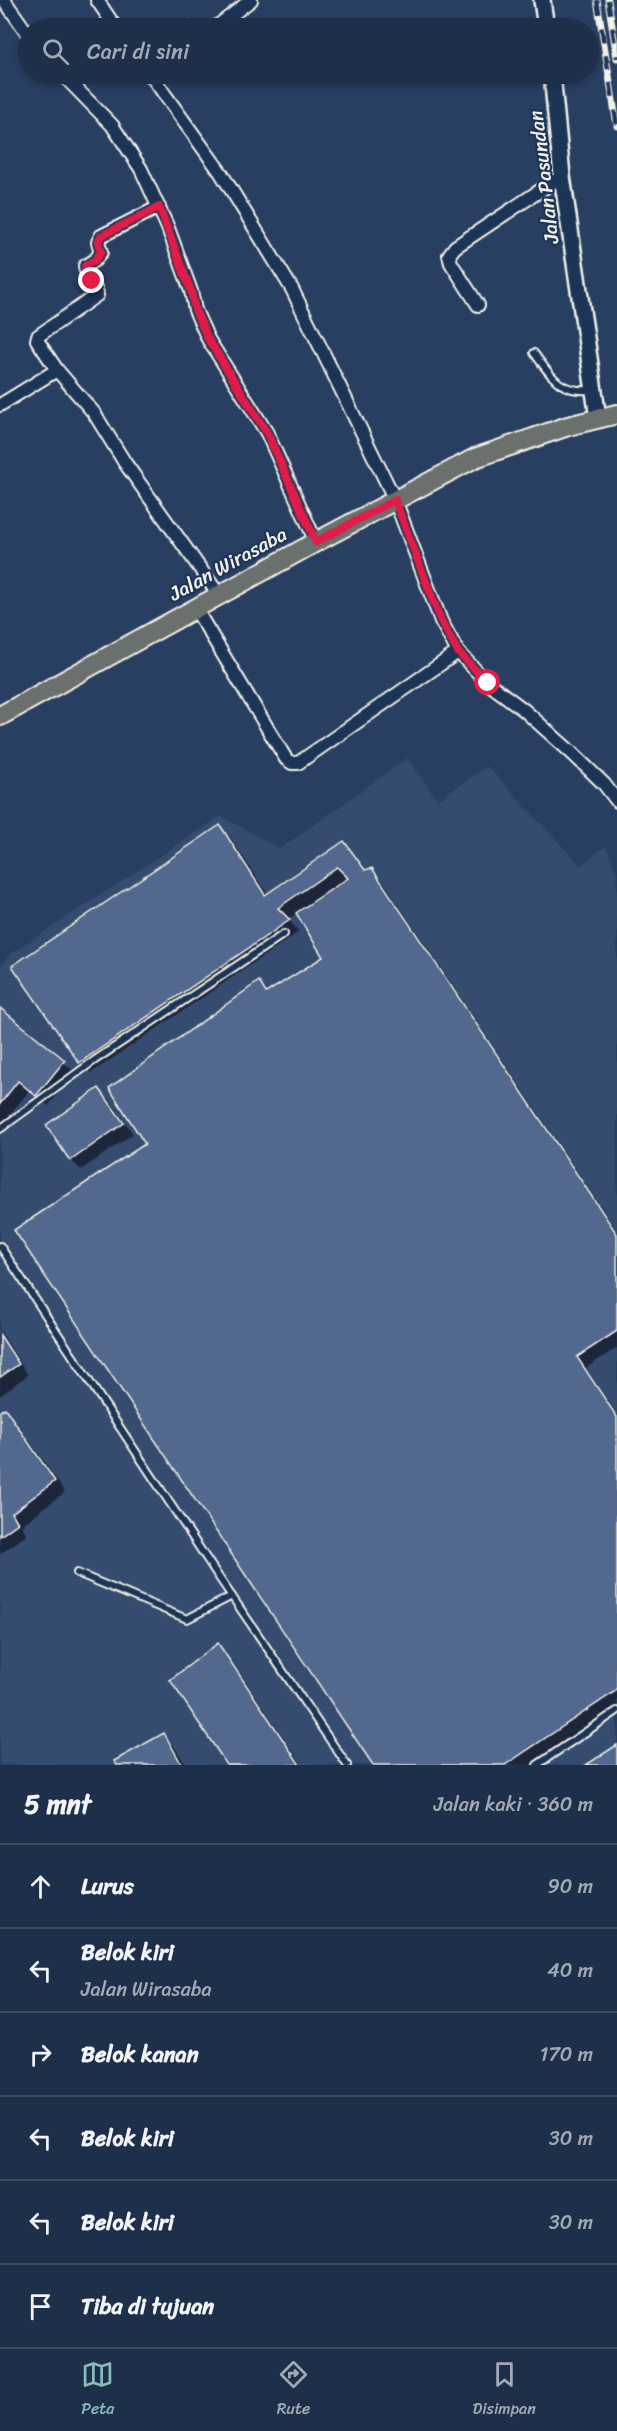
<!DOCTYPE html>
<html lang="id">
<meta charset="utf-8">
<style>
body{margin:0;font-family:Sriracha,sans-serif;background:#263751;color:#f1f3f6}
.stop{position:absolute;width:18px;height:18px;margin:-14px;border:4px solid #e11d48;border-radius:50%;background:#fff}
.stop.end{background:#e11d48;border-color:#fff;box-shadow:0 2px 6px #0008}
.list{margin:0;padding:0;list-style:none}
h2{display:flex;justify-content:space-between;align-items:center;height:78px;margin:0;padding:0 24px;font-size:26px}
h2 small{font-size:20px;font-weight:400;color:#a1a9b5}
.list li{display:grid;grid-template-columns:39px 1fr auto;gap:18px;align-items:center;box-sizing:border-box;height:84px;padding:0 24px;border-top:2px solid #3c4a62}
.list b{display:block;font-size:22px;white-space:nowrap}
.list p{margin:0;font-size:20px;white-space:nowrap;color:#a1a9b5}
.list em{font-size:20px;font-style:normal;color:#a1a9b5}
.icon{flex:none;width:33px;height:33px;fill:none;stroke:currentColor;stroke-width:2;stroke-linecap:round;stroke-linejoin:round}
.map{position:relative;flex:none;width:617px;height:1765px;overflow:hidden}
.search{position:absolute;background:#1e2f4a;box-shadow:0 3px 9px #0003;left:18px;right:18px;top:18px;height:66px;display:flex;align-items:center;gap:15px;box-sizing:border-box;padding:0 21px;border-radius:33px;color:#a1a9b5;font-size:22px}
.sheet{height:582px;background:#1e2f4a}
nav{display:flex;justify-content:space-around;align-items:center;box-sizing:border-box;height:84px;border-top:2px solid #3c4a62;background:#1e2f4a;font-size:16px;color:#a1a9b5}
nav a{display:grid;justify-items:center;gap:3px}
nav .on{color:#8bbbb9}
.map>svg:first-child{display:block}
.built{fill:#354b6f}
.shadow{fill:#0007}
.building{fill:#53678e;stroke:#f4f1e8;stroke-width:1.5}
.lines{fill:none;stroke-linecap:round;stroke-linejoin:round}
.service-casing{stroke:#f4f1e8;stroke-width:10}
.minor-casing{stroke:#f4f1e8;stroke-width:16}
.tertiary-casing{stroke:#f4f1e8;stroke-width:20}
.primary-casing{stroke:#f4f1e8;stroke-width:22}
.service{stroke:#1d3557;stroke-width:6}
.minor{stroke:#1d3557;stroke-width:12}
.tertiary{stroke:#1d3557;stroke-width:15}
.primary{stroke:#6b706d;stroke-width:18}
.rail-casing{stroke:#f4f1e8;stroke-width:7}
.rail{stroke:#1d3557;stroke-width:4.5;stroke-dasharray:14;stroke-linecap:butt}
.route{stroke:#e11d48;stroke-width:8}
.labels{text-anchor:middle;dominant-baseline:central;stroke-width:4.5;stroke-linejoin:round;paint-order:stroke}
.street-label{font-size:20px;fill:#f4f1e8;stroke:#1d3557}
</style>
<div class="map">
<svg width="617" height="1765" viewBox="0 0 617 1765">
<rect width="100%" height="100%" fill="#283f62"/>
<filter id="ink" filterUnits="userSpaceOnUse"><feTurbulence type="fractalNoise" baseFrequency=".0167" numOctaves="2"/><feDisplacementMap in="SourceGraphic" scale="12" xChannelSelector="R" yChannelSelector="G"/><feConvolveMatrix kernelMatrix="1 2 1 2 8 2 1 2 1" color-interpolation-filters="sRGB"/></filter>
<g filter="url(#ink)">
<path class="built" d="M407 758 438 800 487 766 581 866 606 846 617 873V1765H0V967L9 955 221 816 280 849Z"/>
<path class="shadow" d="M220 827 230 837 268 895 344 843 367 871 371 870 382 880 617 1231V1348L586 1368 617 1414V1708L531 1765H375L147 1145 259 983 269 993 325 957 297 913 288 919 299 932 91 1073 80 1062Z
M0 1009 75 1072 48 1106 29 1091 0 1127Z
M99 1090 110 1100 133 1134 81 1170 71 1160Z
M0 1331 28 1375 0 1396Z
M4 1410 15 1420 65 1492 22 1525 27 1535 0 1554V1413Z
M218 1645 228 1655 302 1765H229Z
M164 1735 174 1746 186 1765H119Z"/>
<path class="building" d="M220 825 265 895 344 841 365 870 372 868 617 1234V1331L577 1357 617 1417V1690L505 1765H373L14 1230 145 1144 109 1088 259 981 266 993 323 957 296 913 348 878 337 867 278 908 290 920 79 1063 12 966Z
M0 1008 65 1060 36 1096 18 1081 0 1104Z
M99 1088 124 1123 70 1161 46 1125Z
M0 1335 19 1364 0 1377Z
M5 1408 55 1481 12 1513 18 1523 0 1536V1411Z
M218 1643 300 1765H227L170 1680Z
M164 1733 182 1765H117L114 1761Z
M617 1745V1765H586Z"/>
<g class="lines">
<g class="service-casing">
<path id="service" d="M534 353C552 377 559 393 592 390
M0 1129 95 1060 284 934
M0 1246 220 1579 347 1765
M77 1573 187 1619 232 1596
M537 1765 617 1711"/>
</g>
<g class="minor-casing">
<path id="minor" d="M4 0 28 34
M97 0 116 28
M177 28H188
M215 28 251 0
M62 74 112 125 141 169 168 228 191 291 195 310 208 339 267 433 316 542
M150 74 221 173 292 289 395 500 441 621 458 652 488 683 524 710 573 754 604 784 617 801
M159 207 101 236 98 242 101 252 95 260 85 266C85 277 97 284 97 295L38 336 37 340 57 370 94 413 125 463 219 595
M478 305 451 263 449 255 455 247 562 176
M0 405 57 370
M195 608 286 759 292 763H298L458 652"/>
</g>
<g class="tertiary-casing">
<path id="tertiary" d="M542 0 546 28
M552 74 562 176 598 418"/>
</g>
<g class="primary-casing">
<path id="primary" d="M0 716 316 542 475 458 568 426 617 414"/>
</g>
<use href="#service" class="service"/>
<use href="#minor" class="minor"/>
<use href="#tertiary" class="tertiary"/>
<use href="#primary" class="primary"/>
<g class="rail-casing">
<path id="rail" d="M597 0 617 126
M608 0 617 58"/>
</g>
<use href="#rail" class="rail"/>
</g>
</g>
<g class="lines" filter="url(#ink)">
<path class="route" d="M92 281 85 271V266L95 260 101 252 98 242 101 236 159 207 191 291 195 310 208 339 267 433 316 542 395 500 441 621 458 652 488 683"/>
</g>
<g class="labels">
<g class="street-label">
<text transform="translate(544 177) rotate(-97)">Jalan Pasundan</text>
<text transform="translate(228 564) rotate(-29)">Jalan Wirasaba</text>
</g>
</g>
</svg>
<div class="stop" style="left:488px;top:683px"></div>
<div class="stop end" style="left:92px;top:281px"></div>
<div class="search"><svg class="icon" aria-label="search" viewBox="0 0 24 24"><circle cx="10" cy="10" r="6"/><path d="M15 15l6 6"/></svg>Cari di sini</div>
</div>
<section class="sheet">
<h2>5 mnt<small>Jalan kaki · 360 m</small></h2>
<ul class="list">
<li><svg class="icon" aria-label="ahead" viewBox="0 0 24 24"><path d="M12 20V5M6 11l6-6 6 6"/></svg><div><b>Lurus</b></div><em>90 m</em></li>
<li><svg class="icon" aria-label="left" viewBox="0 0 24 24"><path d="M17 20v-9H6M10 6l-5 5 5 5"/></svg><div><b>Belok kiri</b><p>Jalan Wirasaba</p></div><em>40 m</em></li>
<li><svg class="icon" aria-label="right" viewBox="0 0 24 24"><path d="M7 20v-9h11M14 6l5 5-5 5"/></svg><div><b>Belok kanan</b></div><em>170 m</em></li>
<li><svg class="icon" aria-label="left" viewBox="0 0 24 24"><path d="M17 20v-9H6M10 6l-5 5 5 5"/></svg><div><b>Belok kiri</b></div><em>30 m</em></li>
<li><svg class="icon" aria-label="left" viewBox="0 0 24 24"><path d="M17 20v-9H6M10 6l-5 5 5 5"/></svg><div><b>Belok kiri</b></div><em>30 m</em></li>
<li><svg class="icon" aria-label="arrive" viewBox="0 0 24 24"><path d="M6 21V4h12l-3 4 3 4H6"/></svg><div><b>Tiba di tujuan</b></div></li>
</ul>
</section>
<nav>
<a class="on"><svg class="icon" aria-label="map" viewBox="0 0 24 24"><path d="M3 6l6-2 6 2 6-2v14l-6 2-6-2-6 2zM9 4v14M15 6v14"/></svg>Peta</a>
<a><svg class="icon" aria-label="directions" viewBox="0 0 24 24"><path d="M12 3l9 9-9 9-9-9zM9 14v-3h6M13 9l2 2-2 2"/></svg>Rute</a>
<a><svg class="icon" aria-label="saved" viewBox="0 0 24 24"><path d="M7 4h10v16l-5-4-5 4z"/></svg>Disimpan</a>
</nav>
